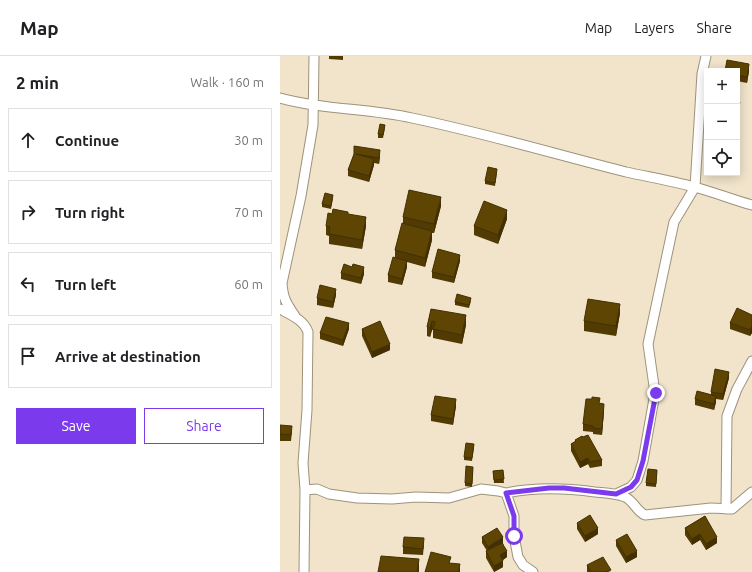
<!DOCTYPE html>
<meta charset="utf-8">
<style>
body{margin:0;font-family:Ubuntu,sans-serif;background:#f6f6f6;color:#202124}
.controls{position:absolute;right:12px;top:12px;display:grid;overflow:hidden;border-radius:0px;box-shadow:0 2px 10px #0003}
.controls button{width:36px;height:36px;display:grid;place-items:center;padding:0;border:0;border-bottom:1px solid #e0e0e0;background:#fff;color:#202124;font:20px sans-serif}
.stop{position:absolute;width:12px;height:12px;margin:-9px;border:3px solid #7c3aed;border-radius:50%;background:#fff}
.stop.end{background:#7c3aed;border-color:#fff;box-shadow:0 1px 4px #0008}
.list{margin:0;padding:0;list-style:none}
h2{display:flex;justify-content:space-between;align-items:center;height:52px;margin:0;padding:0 16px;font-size:17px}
h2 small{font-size:13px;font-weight:400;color:#757577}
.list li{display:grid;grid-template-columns:26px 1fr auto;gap:12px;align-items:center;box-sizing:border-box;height:64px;margin:0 8px 8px;padding:0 8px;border:1px solid #e0e0e0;border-radius:0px}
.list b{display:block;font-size:15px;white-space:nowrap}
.list em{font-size:13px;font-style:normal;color:#757577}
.actions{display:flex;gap:8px;padding:12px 16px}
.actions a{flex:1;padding:9px 0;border:1px solid #7c3aed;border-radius:0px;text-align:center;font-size:14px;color:#7c3aed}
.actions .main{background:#7c3aed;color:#fff}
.icon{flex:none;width:22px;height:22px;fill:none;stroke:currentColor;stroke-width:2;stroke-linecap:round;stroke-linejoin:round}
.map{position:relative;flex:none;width:472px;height:516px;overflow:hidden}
header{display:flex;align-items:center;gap:24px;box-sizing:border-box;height:56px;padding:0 20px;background:#fff;border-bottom:1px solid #e0e0e0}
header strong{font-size:19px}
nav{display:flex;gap:22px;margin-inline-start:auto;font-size:14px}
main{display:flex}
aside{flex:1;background:#fff}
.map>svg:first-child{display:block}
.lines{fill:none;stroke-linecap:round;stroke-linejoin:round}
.street-casing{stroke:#9e927b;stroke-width:11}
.street{stroke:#fff;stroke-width:9}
.wall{fill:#523b03}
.shaded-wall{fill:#423003}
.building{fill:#5f4504;stroke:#423003}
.route{stroke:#7c3aed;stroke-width:5}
</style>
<header>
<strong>Map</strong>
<nav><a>Map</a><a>Layers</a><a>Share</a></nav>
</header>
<main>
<aside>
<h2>2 min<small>Walk · 160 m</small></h2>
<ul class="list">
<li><svg class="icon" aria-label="ahead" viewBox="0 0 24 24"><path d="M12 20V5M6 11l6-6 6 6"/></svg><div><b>Continue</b></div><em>30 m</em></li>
<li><svg class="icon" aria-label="right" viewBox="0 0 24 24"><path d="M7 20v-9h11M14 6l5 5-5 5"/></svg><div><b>Turn right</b></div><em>70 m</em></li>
<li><svg class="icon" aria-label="left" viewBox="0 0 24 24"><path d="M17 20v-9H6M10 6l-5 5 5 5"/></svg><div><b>Turn left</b></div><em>60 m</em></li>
<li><svg class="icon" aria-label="arrive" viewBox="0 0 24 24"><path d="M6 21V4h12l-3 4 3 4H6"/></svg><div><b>Arrive at destination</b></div></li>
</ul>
<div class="actions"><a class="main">Save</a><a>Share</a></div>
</aside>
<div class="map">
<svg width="472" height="516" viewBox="0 0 472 516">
<rect width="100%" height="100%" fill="#f1e4cb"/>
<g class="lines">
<g class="street-casing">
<path id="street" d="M0 42C43 54 88 52 132 62 204 77 275 98 346 116 369 121 392 125 414 131 434 136 453 144 472 149
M0 253C11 259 24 264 28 276L27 354 23 407 25 434 24 516
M15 260C6 247 3 242 2 227L21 140 33 69 34 0
M25 434 37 433 49 438 77 442 112 443 136 441 169 442 201 433 218 435 226 437 234 460V480L238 501 243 509 253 516
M226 437C255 431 285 432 315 436 325 437 335 437 345 441 354 445 356 455 365 459L431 452 452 453 472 436
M336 438 351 431 357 424 363 405 375 337 368 288 394 166 415 131 422 18 426 0
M446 453 447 360 457 333 472 305"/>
</g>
<use href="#street" class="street"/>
</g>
<path class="wall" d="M49 0H63V4L49 3Z
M457 15H469L467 27 457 25Z
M105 72 103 82H98V78Z
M74 98 100 100 99 108 94 107V109L89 126 68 120V114Z
M217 116 215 130 205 128V125Z
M53 142 51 153 42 151V148Z
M161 150 154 177H152V184L145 211 127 206V211L122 229 108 226V219L115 202V194L123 168V161Z
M52 158H68L86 170 82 193 49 188V180L46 179V170Z
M227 163 218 188 194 179V170Z
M180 205 174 227 152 222V216Z
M61 217 84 218 81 228 61 223Z
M56 239 53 252 37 249V242Z
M191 245 189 252 175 249V246Z
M151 253 186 269 182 288 153 282V274H152L150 281 147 280V271Z
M340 257 336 280 304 275V265Z
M472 259V277L470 280 450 273V267Z
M69 273 63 290 40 283V277Z
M82 273 110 294 92 302 82 280Z
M449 322 443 344 436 343V346L434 354 415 349V343L431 339V336Z
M320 347 324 354 322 379 313 378V376L303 375V368Z
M176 350 173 369 151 365V359Z
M0 369 12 376 11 385H0Z
M295 384 322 404V410L310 412 308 408 300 412 291 395V388L295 386Z
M194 391 192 405 184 404V401Z
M193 414 192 431 185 430V427Z
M223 414 224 427H214L213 415Z
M377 414 376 431 366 430V427Z
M425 460 437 487 426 494 420 484 412 489 405 479V472Z
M297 467 318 478 305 486 297 473Z
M202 481 223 487 227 501 223 504V511L214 516 206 502V495H207L202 487Z
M336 484 357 501 346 507 336 490Z
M144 489 143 499 123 498V491Z
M307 509 331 516H307Z"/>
<path class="shaded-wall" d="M469 8V15L467 27V21Z
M460 46V52L457 60V54Z
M100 94V100L99 108V102Z
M94 103V109L89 126V120Z
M161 141V150L154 177V168Z
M227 154V163L218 188V179Z
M86 161V170L82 193V184Z
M152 175V184L145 211V202Z
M180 199V205L174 227V221Z
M127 205V211L122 229V223Z
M84 211V218L81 228V222Z
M56 233V239L53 252V246Z
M340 248V257L336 280V270Z
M186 259V269L182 288V279Z
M152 265V274L150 281V272Z
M69 267V273L63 290V284Z
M472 270V277L470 280V274Z
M110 288V294L92 302V296Z
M449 316V322L443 344V338Z
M436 340V346L434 354V348Z
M176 343V350L173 369V363Z
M324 348V354L322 379V373Z
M308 402V408L300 412V406Z
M318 472V478L305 486V480Z
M420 478V484L412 489V483Z
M223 481V487L208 497V491Z
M437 481V487L426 494V488Z
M227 495V501L220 506V499Z
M357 495V501L346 507V501Z
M139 503V516H137Z
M223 505V511L214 516V510Z
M180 508V516H178Z"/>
<path class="building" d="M447 4 469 8 467 21 457 19V15H445Z
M457 45 460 46 457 54Z
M100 68 105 69 103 79 98 78Z
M74 90 100 94 99 102 76 98 94 103 89 120 68 114 74 98Z
M208 111 217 113 215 127 205 125Z
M129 134 161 141 154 168 123 161Z
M45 137 53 139 51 150 42 148Z
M204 145 227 154 218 179 194 170Z
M53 153 68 156V158L86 161 82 184 49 178 50 171 46 170 48 157 52 158Z
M122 167 152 175 145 202 115 194Z
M158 193 180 199 174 221 152 216Z
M113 201 127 205 122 223 108 219Z
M64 208 72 211 73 208 84 211 81 222 61 217Z
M40 229 56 233 53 246 37 242Z
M177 238 191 242 189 249 175 246Z
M308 243 340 248 336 270 304 265Z
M457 252 472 259V270L470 274 450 267Z
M151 253 186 259 182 279 153 273 155 266 152 265 150 272 147 271Z
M46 261 69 267 63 284 40 277Z
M100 265 110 288 92 296 82 273Z
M435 313 449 316 443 338 431 336Z
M417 335 436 340 434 348 415 343Z
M155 340 176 343 173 363 151 359Z
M312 341 320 342 319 347 324 348 322 373 313 372V370L303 368 306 343H312Z
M0 369 12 370 11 379 0 378Z
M308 379 322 404 310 406 308 402 300 406 291 388 296 385 295 384 302 380 303 381Z
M186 387 194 388 192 402 184 401Z
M186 410 193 411 192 428 185 427Z
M368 413 377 414 376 428 366 427Z
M223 414 224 423 214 424 213 415Z
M310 459 318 472 305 480 297 467Z
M425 460 437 481 426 488 420 478 412 483 405 472Z
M217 472 223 481 208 491 202 481Z
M347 478 357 495 346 501 336 484Z
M124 481 144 482 143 493 123 491Z
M222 487 227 495 220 499 223 505 214 510 206 495Z
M151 496 171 501 169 507 180 508 178 516H145Z
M101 500 139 503 137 516H98Z
M323 501 331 514 326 516H311L307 509Z"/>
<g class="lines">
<path class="route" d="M234 480V460L226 437 269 432H284L336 438 351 431 357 424 363 405 376 337"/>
</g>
</svg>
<div class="controls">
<button>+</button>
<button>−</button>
<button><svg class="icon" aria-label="locate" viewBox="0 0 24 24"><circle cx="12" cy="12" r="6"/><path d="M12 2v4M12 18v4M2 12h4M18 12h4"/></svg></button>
</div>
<div class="stop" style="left:234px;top:480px"></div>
<div class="stop end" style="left:376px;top:337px"></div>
</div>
</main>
